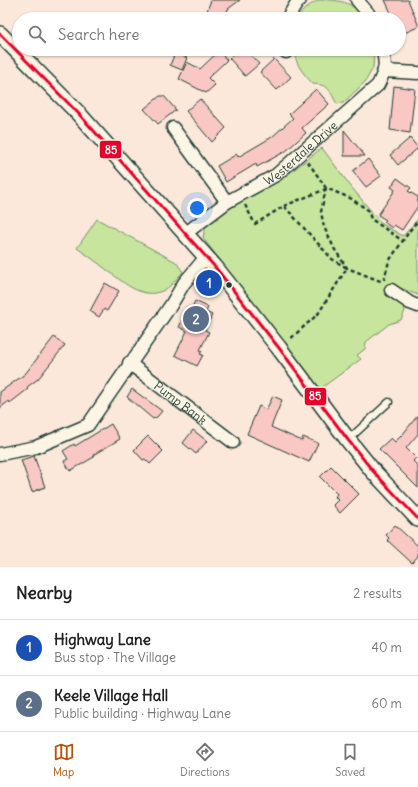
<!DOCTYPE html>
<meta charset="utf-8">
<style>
body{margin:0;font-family:Delius,sans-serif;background:#f6f6f6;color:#222}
.you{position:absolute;left:197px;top:208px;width:14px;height:14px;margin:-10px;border:3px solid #fff;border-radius:50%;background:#1a73e8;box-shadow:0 0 0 6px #1a73e833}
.badge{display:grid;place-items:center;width:26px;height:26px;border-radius:50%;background:#b45309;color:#fff;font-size:13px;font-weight:700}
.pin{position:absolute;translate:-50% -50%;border:2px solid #fff;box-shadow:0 1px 4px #0006}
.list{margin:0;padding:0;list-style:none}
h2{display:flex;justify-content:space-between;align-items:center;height:52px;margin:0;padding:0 16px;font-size:17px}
h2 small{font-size:13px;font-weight:400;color:#767676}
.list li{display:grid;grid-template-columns:26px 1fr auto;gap:12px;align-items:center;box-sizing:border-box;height:56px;padding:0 16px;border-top:1px solid #e0e0e0}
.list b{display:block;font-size:15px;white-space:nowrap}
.list p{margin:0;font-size:13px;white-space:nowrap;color:#767676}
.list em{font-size:13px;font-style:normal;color:#767676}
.icon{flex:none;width:22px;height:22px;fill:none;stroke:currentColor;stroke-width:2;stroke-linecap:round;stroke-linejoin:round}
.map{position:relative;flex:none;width:418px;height:567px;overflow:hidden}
.search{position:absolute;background:#fff;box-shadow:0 1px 3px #0004;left:12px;right:12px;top:12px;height:44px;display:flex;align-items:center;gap:10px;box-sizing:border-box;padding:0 14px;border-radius:22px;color:#767676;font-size:15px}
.sheet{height:164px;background:#fff}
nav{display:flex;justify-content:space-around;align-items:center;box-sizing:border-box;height:56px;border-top:1px solid #e0e0e0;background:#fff;font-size:11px;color:#767676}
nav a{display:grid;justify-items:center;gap:2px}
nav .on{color:#b45309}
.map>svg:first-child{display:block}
.green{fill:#c7e59d;stroke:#739168}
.building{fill:#f9c8c4;stroke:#1f3d34}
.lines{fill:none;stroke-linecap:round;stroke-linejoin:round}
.service-casing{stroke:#1f3d34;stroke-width:9}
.minor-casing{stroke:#1f3d34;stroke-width:15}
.tertiary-casing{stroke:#1f3d34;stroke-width:18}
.path{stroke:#1f3d34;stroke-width:2.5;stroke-dasharray:4 3;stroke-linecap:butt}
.service{stroke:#fcf5e5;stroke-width:6}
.minor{stroke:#fcf5e5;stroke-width:12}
.tertiary{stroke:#fcf5e5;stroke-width:15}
.bus-1-casing{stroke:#fcf5e5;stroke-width:6}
.bus-1{stroke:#e4002b;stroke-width:3}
.bus-dot{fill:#1f3d34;stroke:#fcf5e5;stroke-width:1.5}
.labels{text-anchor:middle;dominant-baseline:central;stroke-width:3.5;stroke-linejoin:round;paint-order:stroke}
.street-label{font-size:12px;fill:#1f3d34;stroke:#fcf5e5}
.line-badge{stroke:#fcf5e5;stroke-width:1.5}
.badge-label{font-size:11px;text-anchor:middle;font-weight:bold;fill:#fff}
</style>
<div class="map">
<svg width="418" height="567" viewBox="0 0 418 567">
<rect width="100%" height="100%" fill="#fbe8db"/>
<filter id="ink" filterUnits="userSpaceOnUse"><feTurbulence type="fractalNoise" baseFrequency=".025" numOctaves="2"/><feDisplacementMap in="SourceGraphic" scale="8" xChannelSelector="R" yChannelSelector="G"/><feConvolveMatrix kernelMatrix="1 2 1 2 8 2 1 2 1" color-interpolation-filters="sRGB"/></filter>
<g filter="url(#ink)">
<path class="green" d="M319 0C339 0 352 0 363 19H297C302 10 310 4 319 0Z
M293 49H373L374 52 373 68 365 82 343 103 337 104C329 90 330 85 313 84 301 71 297 66 293 49Z
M322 148 352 188 382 224 403 236 418 219V295L393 285 387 296 403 304 405 311 401 320 389 324 366 342 365 349 357 355 361 359 320 389 203 238 205 227 236 202 287 175Z
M97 219 176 262 183 272C177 278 170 288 162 291 141 300 122 281 107 270 97 262 87 255 77 248Z"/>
<path class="building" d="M211 0H240L228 9 224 19H204Z
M385 0H408L418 24V27L402 34 399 27V19H395L393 14 392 15Z
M239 49H245L259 64 245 76 229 58Z
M219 51 227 60 208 78 215 85 206 93 179 79 187 62 200 69Z
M175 53 187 58 182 70 170 65Z
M274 59 291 77 277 90 260 72Z
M394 86 415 89 410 133 390 130Z
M316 89 329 104 302 128 306 133 286 151 257 167 256 164 226 182 217 166 237 154 238 157 272 137 293 118 289 114Z
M160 96H164L176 110 158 124 144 109Z
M200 99 226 128 212 142 186 111Z
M344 130 365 156H344Z
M410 138 418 148 398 165 390 155Z
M368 159 381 176 366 187 353 171Z
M397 178 411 188 408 191 418 197V206L402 230 394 225 392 228 384 222 386 220 378 215 395 190 391 187Z
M105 283 119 291 107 311 104 309 99 317 90 311Z
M195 301 208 307 206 312 212 315 205 330 209 332 200 350 202 351 200 354 203 355 197 366 175 355 187 331 179 327 187 310 190 312Z
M54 337 65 345 38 379 27 387 28 389 10 403 9 401 0 408V392L25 374Z
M132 389 162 411 157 417 153 419 127 397Z
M273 396 282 400 271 427 302 441 303 437 318 443 309 462 247 434 259 406 266 410Z
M418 415V434L406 448 416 458 413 461 418 466V488L379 449 391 438 395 442 403 434Z
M111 424 120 439 93 455 94 457 70 471 64 461 68 459 63 451 74 444 75 446Z
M193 430 207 441 196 454 183 443Z
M148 436 163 451 150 464 145 459 143 460 134 450Z
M34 456 45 487 32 492 21 460Z
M331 466 359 494 340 513 333 505 338 500 335 497 337 494 320 477Z
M395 525 418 546V556L412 563 387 540 389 538 386 535Z"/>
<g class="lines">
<g class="service-casing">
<path id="service" d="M348 440 389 402"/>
</g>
<g class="minor-casing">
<g id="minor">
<path d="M357 0 368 13 371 19"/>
<path d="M287 19 298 1 300 0"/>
<path d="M286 49V52"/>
<path d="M384 71 418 73"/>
<path d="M173 128 227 202"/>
<path id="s1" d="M186 233 227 202 276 175 378 85C385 71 387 64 382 49"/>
<path d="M391 290 410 303 418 306"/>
<path id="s2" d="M129 363 233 442"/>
<path d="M0 454 36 447 88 425 171 305 184 283 206 257"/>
</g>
</g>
<g class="tertiary-casing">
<path id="tertiary" d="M0 34 78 113 215 267 279 348 348 440 373 471 418 519"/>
</g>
<path class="path" d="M308 162 326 188 350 198 368 210 371 219 403 241
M326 188 321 212 324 227 335 250 347 268 383 282
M245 205 255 224 284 206 332 259 347 268 318 314 289 340
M284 206 326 189
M384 280 389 261 413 226 418 221"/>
<use href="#service" class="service"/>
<use href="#minor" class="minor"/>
<use href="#tertiary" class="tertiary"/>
<g class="bus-1-casing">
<path id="bus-1" d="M0 34 78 113 215 267 279 348 348 440 373 471 418 519"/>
</g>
<use href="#bus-1" class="bus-1"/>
</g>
</g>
<circle class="bus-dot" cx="229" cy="285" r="3.5"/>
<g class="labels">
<g class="street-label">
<text stroke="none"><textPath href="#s1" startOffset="140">Westerdale Drive</textPath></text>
<text stroke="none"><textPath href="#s2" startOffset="65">Pump Bank</textPath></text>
</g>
</g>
<g class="line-badge">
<rect x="99" y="140" width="23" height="19" rx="4" fill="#e4002b"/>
<rect x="304" y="387" width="23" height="19" rx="4" fill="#e4002b"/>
</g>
<g class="badge-label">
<text x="111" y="154">85</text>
<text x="315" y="400">85</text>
</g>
</svg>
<div class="you"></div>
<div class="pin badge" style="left:209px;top:283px;background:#1a4fb4">1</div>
<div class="pin badge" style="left:196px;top:319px;background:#5c6f8a">2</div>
<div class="search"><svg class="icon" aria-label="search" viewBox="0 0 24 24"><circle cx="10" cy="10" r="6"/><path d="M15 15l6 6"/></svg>Search here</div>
</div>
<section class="sheet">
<h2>Nearby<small>2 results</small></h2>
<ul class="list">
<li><span class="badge" style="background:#1a4fb4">1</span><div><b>Highway Lane</b><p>Bus stop · The Village</p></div><em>40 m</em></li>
<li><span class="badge" style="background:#5c6f8a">2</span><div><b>Keele Village Hall</b><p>Public building · Highway Lane</p></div><em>60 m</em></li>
</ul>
</section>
<nav>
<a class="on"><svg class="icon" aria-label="map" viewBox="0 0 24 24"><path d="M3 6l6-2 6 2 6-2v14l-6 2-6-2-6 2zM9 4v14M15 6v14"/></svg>Map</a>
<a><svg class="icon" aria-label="directions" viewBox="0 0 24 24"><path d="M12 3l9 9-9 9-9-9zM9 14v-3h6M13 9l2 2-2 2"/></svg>Directions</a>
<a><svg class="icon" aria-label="saved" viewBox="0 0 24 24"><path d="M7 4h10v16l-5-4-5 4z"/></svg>Saved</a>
</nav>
